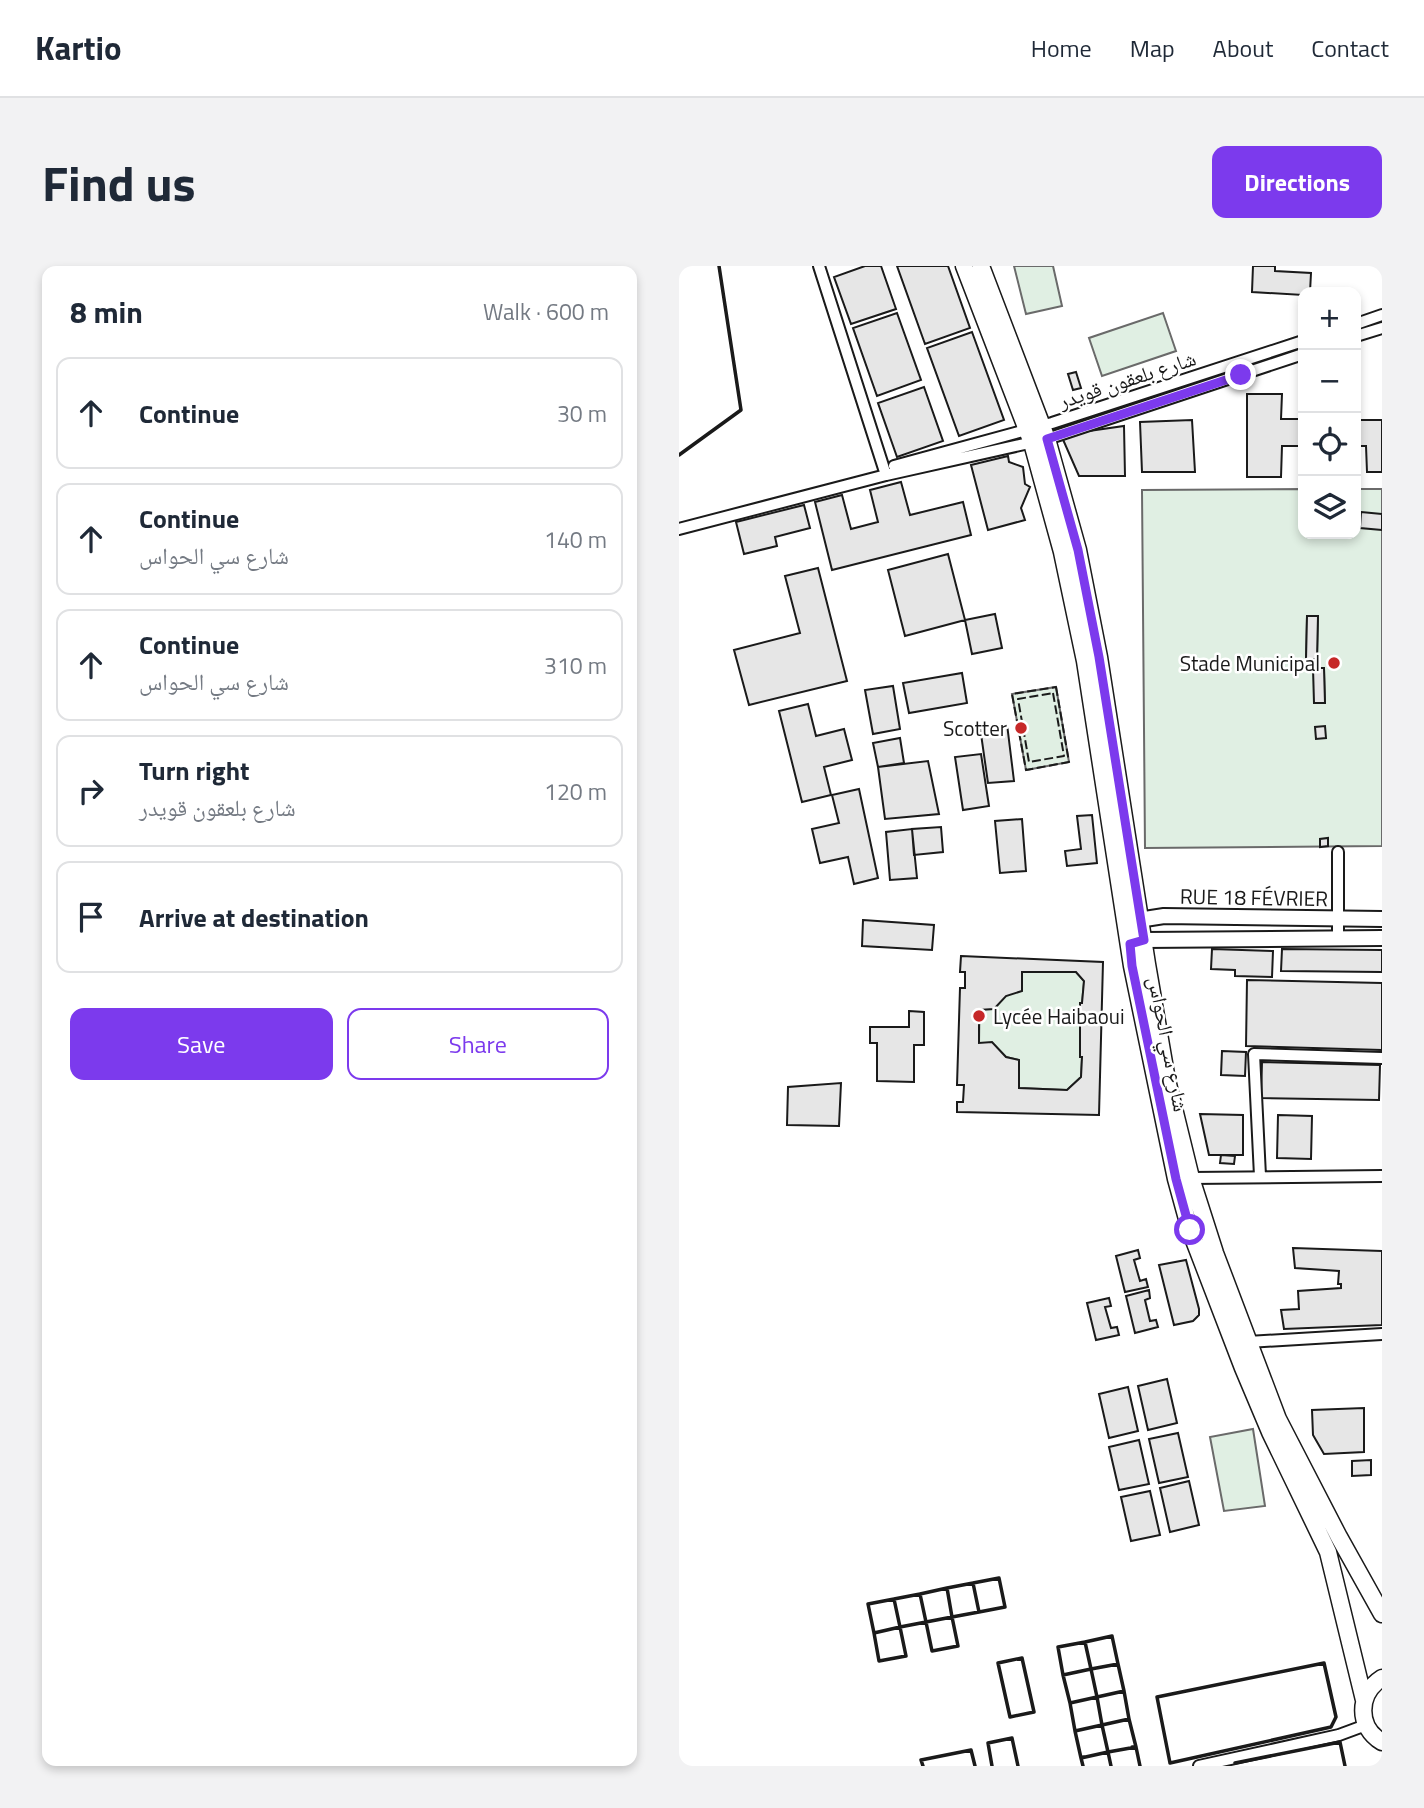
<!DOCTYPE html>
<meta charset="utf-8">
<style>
body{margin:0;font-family:"Titillium Web","Noto Naskh Arabic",sans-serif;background:#f2f2f3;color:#1f2937}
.controls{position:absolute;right:21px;top:21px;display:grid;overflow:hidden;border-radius:14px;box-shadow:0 4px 10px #0003}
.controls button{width:63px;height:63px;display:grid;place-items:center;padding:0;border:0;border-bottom:2px solid #e0e1e3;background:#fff;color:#1f2937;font:35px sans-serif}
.stop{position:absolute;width:21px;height:21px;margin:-16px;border:5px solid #7c3aed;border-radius:50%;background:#fff}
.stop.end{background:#7c3aed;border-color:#fff;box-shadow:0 2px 7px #0008}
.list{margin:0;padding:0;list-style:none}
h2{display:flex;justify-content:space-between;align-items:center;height:91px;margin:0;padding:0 28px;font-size:30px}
h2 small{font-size:23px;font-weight:400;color:#747a83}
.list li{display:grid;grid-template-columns:46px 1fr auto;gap:21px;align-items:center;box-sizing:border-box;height:112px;margin:0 14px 14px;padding:0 14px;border:2px solid #e0e1e3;border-radius:14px}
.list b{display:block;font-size:26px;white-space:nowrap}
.list p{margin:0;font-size:23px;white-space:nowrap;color:#747a83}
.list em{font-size:23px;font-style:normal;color:#747a83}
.actions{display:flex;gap:14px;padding:21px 28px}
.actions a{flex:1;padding:16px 0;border:2px solid #7c3aed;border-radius:14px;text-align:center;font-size:24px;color:#7c3aed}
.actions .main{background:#7c3aed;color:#fff}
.icon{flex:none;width:38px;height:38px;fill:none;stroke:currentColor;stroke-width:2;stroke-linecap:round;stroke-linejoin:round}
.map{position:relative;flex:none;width:703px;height:1500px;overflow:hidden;border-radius:14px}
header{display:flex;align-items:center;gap:42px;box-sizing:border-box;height:98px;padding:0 35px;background:#fff;border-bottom:2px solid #e0e1e3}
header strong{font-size:33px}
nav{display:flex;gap:38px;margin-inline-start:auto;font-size:24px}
.intro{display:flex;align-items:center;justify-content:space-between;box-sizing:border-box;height:168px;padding:0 42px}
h1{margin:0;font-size:49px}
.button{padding:18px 32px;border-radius:14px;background:#7c3aed;color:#fff;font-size:24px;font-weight:700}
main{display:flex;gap:42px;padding:0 42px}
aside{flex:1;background:#fff;border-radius:14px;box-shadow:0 4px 10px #0003}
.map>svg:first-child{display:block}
.green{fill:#e0efe3;stroke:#6a6a6a;stroke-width:2;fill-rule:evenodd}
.building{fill:#e6e6e6;stroke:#1a1a1a;stroke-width:2;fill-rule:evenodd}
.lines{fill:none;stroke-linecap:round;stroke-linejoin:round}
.street-casing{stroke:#1a1a1a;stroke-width:14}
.secondary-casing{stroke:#1a1a1a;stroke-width:18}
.primary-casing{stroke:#1a1a1a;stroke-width:19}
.street{stroke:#fff;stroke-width:10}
.secondary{stroke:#fff;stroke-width:14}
.primary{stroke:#fff;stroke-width:16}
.fence{stroke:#1a1a1a;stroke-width:2;stroke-dasharray:9 3.5;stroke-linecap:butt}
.wall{stroke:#1a1a1a;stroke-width:3.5}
.route{stroke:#7c3aed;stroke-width:9}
.poi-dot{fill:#c62828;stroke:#fff;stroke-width:2.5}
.labels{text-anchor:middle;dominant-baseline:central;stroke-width:5;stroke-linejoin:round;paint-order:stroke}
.street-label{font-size:21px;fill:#1a1a1a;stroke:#fff}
.poi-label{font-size:21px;fill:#1a1a1a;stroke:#fff;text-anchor:end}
</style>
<header>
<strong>Kartio</strong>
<nav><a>Home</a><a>Map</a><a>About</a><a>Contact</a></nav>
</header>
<div class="intro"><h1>Find us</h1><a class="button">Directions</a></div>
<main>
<aside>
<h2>8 min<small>Walk · 600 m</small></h2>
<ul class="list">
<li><svg class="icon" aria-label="ahead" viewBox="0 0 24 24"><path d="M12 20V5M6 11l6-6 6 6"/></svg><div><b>Continue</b></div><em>30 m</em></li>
<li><svg class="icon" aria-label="ahead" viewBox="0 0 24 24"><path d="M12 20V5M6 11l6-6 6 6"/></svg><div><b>Continue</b><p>شارع سي الحواس</p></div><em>140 m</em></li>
<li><svg class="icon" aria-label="ahead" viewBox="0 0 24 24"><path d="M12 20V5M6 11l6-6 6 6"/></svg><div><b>Continue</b><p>شارع سي الحواس</p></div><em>310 m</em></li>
<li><svg class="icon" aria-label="right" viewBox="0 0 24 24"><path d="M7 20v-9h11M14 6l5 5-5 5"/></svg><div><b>Turn right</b><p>شارع بلعقون قويدر</p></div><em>120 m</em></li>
<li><svg class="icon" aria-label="arrive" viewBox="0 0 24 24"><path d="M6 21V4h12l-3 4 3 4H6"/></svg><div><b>Arrive at destination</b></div></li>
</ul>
<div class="actions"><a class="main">Save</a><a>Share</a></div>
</aside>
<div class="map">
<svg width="703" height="1500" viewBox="0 0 703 1500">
<rect width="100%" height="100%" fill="#fff"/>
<path class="green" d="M335 0H374L383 40 347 48Z
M484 47 497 85 423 110 410 72Z
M624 223V268H677V223H703V580L466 582 463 224ZM628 350 639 351 638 393 627 392ZM635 402 645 403 646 437H636Z
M377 421 390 496 347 504 333 428Z
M310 706H397L405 715 403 737 401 738V790L403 791 402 811 388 824 340 822V794L327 791 313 777H300L301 715Z
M574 1163 586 1240 545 1245 531 1171Z"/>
<path class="building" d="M186 0H202L217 43 172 58 155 11Z
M218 0H269L291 62 246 78Z
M574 0H596V5L632 7 631 26H624V29L573 26Z
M218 47 242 114 198 130 174 62Z
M293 66 325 154 280 170 248 82Z
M397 106 402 122 394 124 389 108Z
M245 121 264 175 218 191 199 137Z
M568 128H603L602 153H620V138H624V180H603L602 211H568Z
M513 154 516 206H463L461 156Z
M677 154H703V206H688L687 180H677Z
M445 160 446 210H400L382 169Z
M329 190 330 196 344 201 346 218 351 221 342 242 346 254 309 264 292 199Z
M222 216 231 249 284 236 292 269 153 304 136 236 163 229 172 263 199 256 191 224Z
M125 239 131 262 96 271 98 280 65 288 57 256Z
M682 246 703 248V264L681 262Z
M269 288 286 354 226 370 209 304Z
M139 302 168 415 70 439 55 384 121 367 106 310Z
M316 348 323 382 293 388 286 354Z
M628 350H639L638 393H627Z
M634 402H645L646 437H635Z
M283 407 288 437 230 447 224 417Z
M214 420 221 463 194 468 186 424Z
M129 438 137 470 165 463 173 494 145 501 152 529 123 536 100 445Z
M328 458 335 515 309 517 301 461Z
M646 460 647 472 637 473 636 461Z
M221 472 225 497 199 501 194 477Z
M302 488 310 540 284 544 276 491Z
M249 495 260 548 206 553 199 501Z
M180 523 199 612 175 618 169 591 141 597 133 563 160 557 153 529Z
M413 549 418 597 388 600 386 585 402 583 398 550Z
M343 553 347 605 321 607 316 555Z
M262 561 264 586 235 589 233 563Z
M233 563 238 612 211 614 207 566Z
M649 572V580L641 581V573Z
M184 654 255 659 253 684 183 680Z
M533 683 594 685 593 711 556 710V704L532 703Z
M603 683 703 684V706L602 705Z
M282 690 424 696 420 849 278 846V836H284L285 819H278L281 722H286V706H281ZM343 706H397L405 715 403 737H401V791H403L402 811 388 824 340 822V794L327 791 313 776 300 777V744L315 743 327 730 343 725Z
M568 714 703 717V784L567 780Z
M230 745 245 746V779H235V816L198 815V777H191V761H230Z
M543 785 567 786 566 810 542 809Z
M583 796 701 799 700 834 582 832Z
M162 817 160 860 108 859 109 821Z
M521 848 564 849V889H530Z
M599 849 633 850 632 893 598 892Z
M542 889 556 890 555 898 541 897Z
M614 982 703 985V1059L605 1063 602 1044 620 1043 619 1025 662 1022V1018H659L660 1005 616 1002Z
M459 984 461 992 455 994 461 1015 467 1013 469 1021 446 1026 437 990Z
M507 994 520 1043V1049L514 1055 495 1059 480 999Z
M470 1024 471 1032 466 1034 471 1055 477 1054 479 1061 456 1067 447 1030Z
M430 1032 432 1040 426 1041 432 1062 438 1061 440 1069 417 1074 408 1037Z
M488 1113 498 1157 469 1164 459 1120Z
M449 1121 459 1165 430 1172 420 1128Z
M685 1142V1186L645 1188 634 1169 633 1144Z
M499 1167 509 1211 480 1217 470 1173Z
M460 1174 470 1218 440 1224 430 1181Z
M692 1194V1209L673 1210V1195Z
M510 1215 520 1259 491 1266 481 1222Z
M471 1225 481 1269 452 1275 442 1231Z"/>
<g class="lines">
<g class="street-casing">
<path id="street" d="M140 0 207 209
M677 58 703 49
M677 70 703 62
M215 200 373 157 624 75
M0 263 207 209 368 173 624 88
M659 672V586
M581 910 575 788 703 792
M512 912 703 910
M569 1076 703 1068
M520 1500 660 1469 687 1459"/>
</g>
<g class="secondary-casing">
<path id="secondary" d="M453 655 485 650 703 653
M455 677 465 674 703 672"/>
</g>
<g class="primary-casing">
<path id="primary" d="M285 0 353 177 383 286 406 395 453 700 497 913 511 964 564 1102 591 1166 649 1286 685 1434
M302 0 368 173 399 284 420 391 468 698 488 814 512 912 536 987 599 1153 660 1271 703 1348
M703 1412C678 1428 678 1461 703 1476"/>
</g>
<use href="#street" class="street"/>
<use href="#secondary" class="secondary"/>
<use href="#primary" class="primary"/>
<path class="fence" d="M377 421 390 496 347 504 333 428Z
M374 427 385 490 350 496 339 433Z"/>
<path class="wall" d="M0 189 62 144 40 0
M320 1312 326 1341 300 1346 294 1317Z
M294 1317 300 1346 273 1351 268 1322Z
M268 1322 273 1351 247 1356 241 1328Z
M241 1328 247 1356 221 1361 215 1333Z
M215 1333 221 1361 195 1367 189 1338Z
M273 1351 279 1380 253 1385 247 1356Z
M221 1361 227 1390 200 1395 195 1367Z
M433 1370 439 1398 412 1403 406 1376Z
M406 1376 412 1403 384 1409 379 1381Z
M343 1392 355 1446 331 1451 319 1397Z
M645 1397 657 1451 652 1461 491 1497 478 1431Z
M439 1398 445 1425 418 1431 412 1403Z
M412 1403 418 1431 391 1437 384 1409Z
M445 1425 450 1453 423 1459 418 1431Z
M418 1431 423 1459 396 1465 391 1437Z
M450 1453 457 1481 429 1486 423 1459Z
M423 1459 429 1486 402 1492 396 1465Z
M453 1481H457L461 1500
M429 1486 432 1500
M556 1497 661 1476 666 1500
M244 1500 242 1494 292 1484 296 1500
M313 1500 309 1477 333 1472 339 1500
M404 1500 402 1492 405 1491"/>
</g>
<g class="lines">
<path class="route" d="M511 964 497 913 453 700 451 678 465 674 420 391 399 284 368 173 562 109"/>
</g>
<g class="poi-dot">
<circle cx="655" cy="397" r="7"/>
<circle cx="342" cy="462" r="7"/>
<circle cx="300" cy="750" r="7"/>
</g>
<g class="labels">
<g class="street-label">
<text transform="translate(448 113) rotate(-18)">شارع بلعقون قويدر</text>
<text transform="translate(575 631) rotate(1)">RUE 18 FÉVRIER</text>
<text transform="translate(490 778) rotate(79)">شارع سي الحواس</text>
</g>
<g class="poi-label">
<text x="641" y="397">Stade Municipal</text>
<text x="328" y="462">Scotter</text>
<text x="314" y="750" text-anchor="start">Lycée Haibaoui</text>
</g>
</g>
</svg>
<div class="controls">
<button>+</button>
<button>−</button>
<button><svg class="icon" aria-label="locate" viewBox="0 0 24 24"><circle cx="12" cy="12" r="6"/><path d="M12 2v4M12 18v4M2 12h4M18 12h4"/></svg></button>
<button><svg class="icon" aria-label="layers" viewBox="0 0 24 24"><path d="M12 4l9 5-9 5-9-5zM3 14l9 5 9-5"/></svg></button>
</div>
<div class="stop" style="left:511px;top:964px"></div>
<div class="stop end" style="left:562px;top:109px"></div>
</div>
</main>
